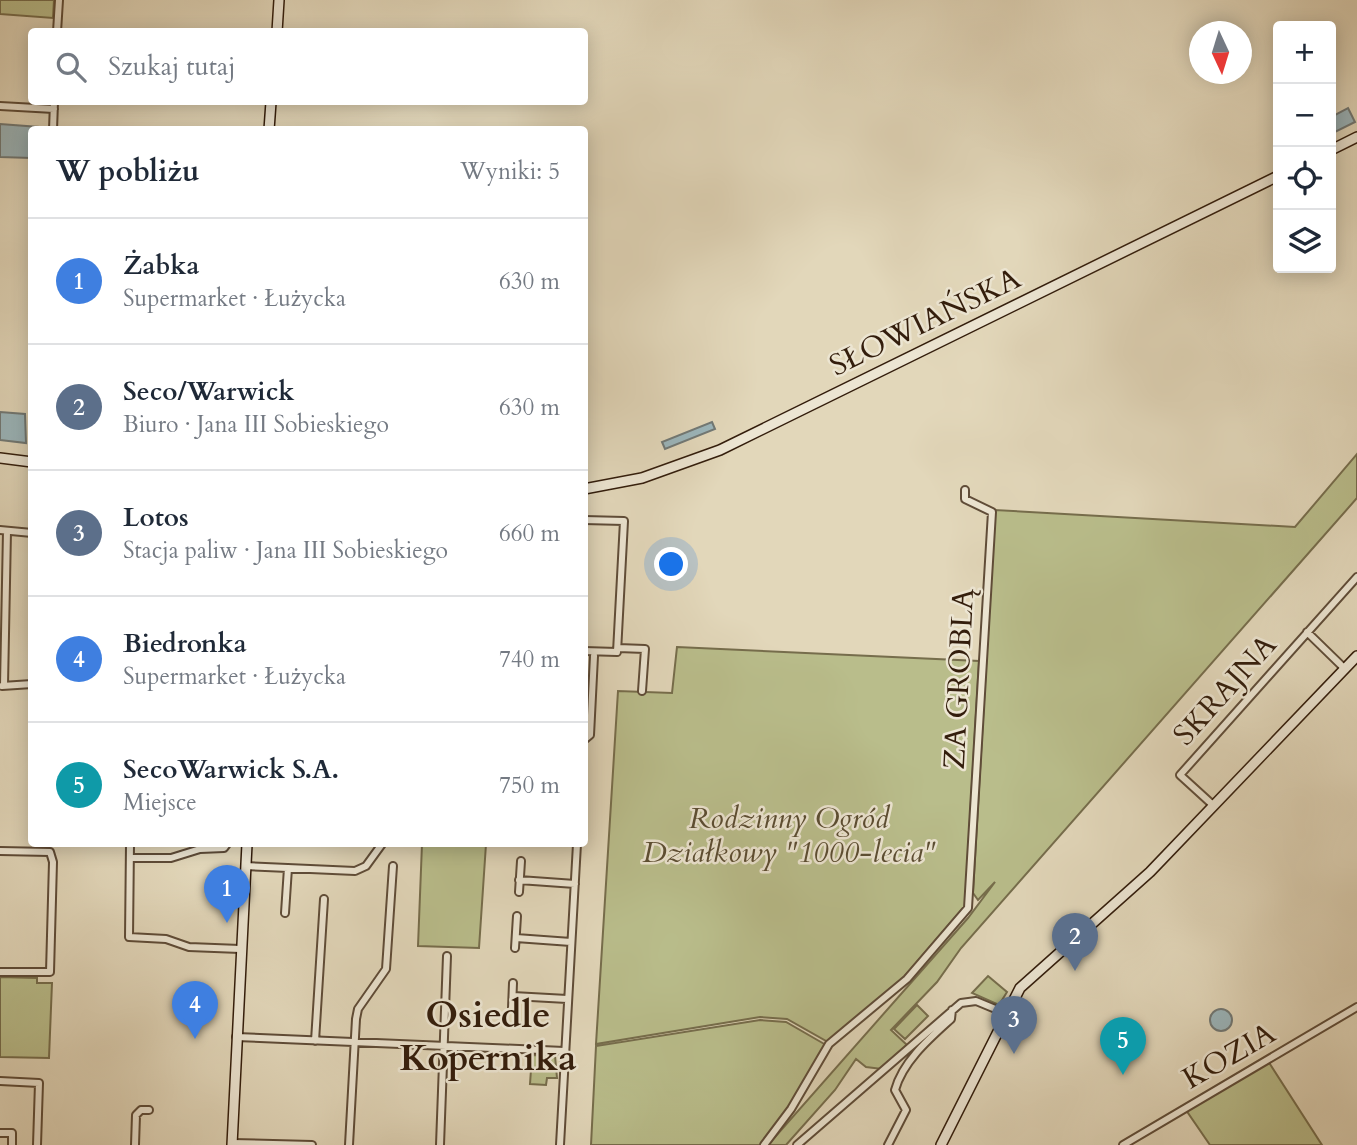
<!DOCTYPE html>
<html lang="pl">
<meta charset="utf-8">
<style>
body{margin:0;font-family:Cardo,serif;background:#f2f2f3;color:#1f2937}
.controls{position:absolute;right:21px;top:21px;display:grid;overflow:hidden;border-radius:7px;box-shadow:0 4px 18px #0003}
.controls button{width:63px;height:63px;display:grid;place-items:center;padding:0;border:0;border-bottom:2px solid #e0e1e3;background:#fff;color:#1f2937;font:35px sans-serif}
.compass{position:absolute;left:1189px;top:21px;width:63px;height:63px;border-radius:50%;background:#fff;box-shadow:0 4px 18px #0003;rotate:176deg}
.you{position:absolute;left:672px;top:565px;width:24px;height:24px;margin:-18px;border:5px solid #fff;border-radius:50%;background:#1a73e8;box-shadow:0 0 0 10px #1a73e833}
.badge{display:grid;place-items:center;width:46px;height:46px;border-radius:50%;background:#8f2418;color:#fff;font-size:23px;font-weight:700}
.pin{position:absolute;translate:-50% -58px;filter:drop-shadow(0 2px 4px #0008)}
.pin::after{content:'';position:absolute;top:37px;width:24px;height:21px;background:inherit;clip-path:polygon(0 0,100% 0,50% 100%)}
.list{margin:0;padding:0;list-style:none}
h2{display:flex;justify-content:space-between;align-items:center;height:91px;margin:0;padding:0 28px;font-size:30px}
h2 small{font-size:23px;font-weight:400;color:#747a83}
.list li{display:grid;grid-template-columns:46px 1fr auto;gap:21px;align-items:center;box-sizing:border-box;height:126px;padding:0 28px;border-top:2px solid #e0e1e3}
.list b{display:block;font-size:26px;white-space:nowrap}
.list p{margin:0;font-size:23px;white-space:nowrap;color:#747a83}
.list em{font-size:23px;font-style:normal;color:#747a83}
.icon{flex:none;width:38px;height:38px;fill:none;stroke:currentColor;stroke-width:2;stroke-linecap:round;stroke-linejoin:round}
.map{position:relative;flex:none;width:1357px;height:1145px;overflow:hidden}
.search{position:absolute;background:#fff;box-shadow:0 4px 18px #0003;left:28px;top:28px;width:560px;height:77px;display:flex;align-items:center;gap:18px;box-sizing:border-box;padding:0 24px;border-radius:7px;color:#747a83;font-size:26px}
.panel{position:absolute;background:#fff;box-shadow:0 4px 18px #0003;left:28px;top:126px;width:560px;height:721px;border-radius:7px}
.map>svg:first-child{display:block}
.green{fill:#b9bd8b;stroke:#766d4c;stroke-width:2}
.water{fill:#9bb6bc;stroke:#717976;stroke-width:2}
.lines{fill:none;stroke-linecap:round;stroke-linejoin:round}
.street-casing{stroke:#5f4c38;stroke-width:10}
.secondary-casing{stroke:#331d0c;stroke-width:12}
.street{stroke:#ece5d2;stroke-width:6}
.secondary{stroke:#ece5d2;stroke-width:9}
.labels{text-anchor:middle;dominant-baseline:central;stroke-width:5;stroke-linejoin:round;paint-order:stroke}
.street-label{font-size:30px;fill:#331d0c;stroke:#ece5d2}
.park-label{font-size:30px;font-style:italic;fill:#5b4d32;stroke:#ece5d2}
.district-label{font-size:37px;font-weight:bold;fill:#331d0c;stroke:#ece5d2}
</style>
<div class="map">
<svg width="1357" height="1145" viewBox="0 0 1357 1145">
<rect width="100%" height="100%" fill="#e2d7ba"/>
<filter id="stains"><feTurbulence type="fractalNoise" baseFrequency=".00286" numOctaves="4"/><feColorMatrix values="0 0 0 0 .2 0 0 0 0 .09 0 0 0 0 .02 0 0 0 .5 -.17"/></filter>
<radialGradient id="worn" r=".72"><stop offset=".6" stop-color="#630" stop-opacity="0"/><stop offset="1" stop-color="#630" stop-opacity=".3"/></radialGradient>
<path class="green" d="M0 0H54L53 18 0 14Z
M1357 454V498L961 948 937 982 891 1030 907 1045 882 1069 866 1067 856 1059 835 1090 786 1145H768L968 918 995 882 978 900 973 893 995 510 1295 527Z
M677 647 979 661 965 906 904 977 828 1042 787 1019 760 1017 596 1044 618 691 672 693Z
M422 844H486L479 948 418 946Z
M988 976 1007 992 999 1005 972 993Z
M0 977 37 978V983H52L49 1058 0 1057Z
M917 1005 928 1016 905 1039 894 1029Z
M760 1020 786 1022 826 1045 790 1109 761 1145H591L596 1046Z
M532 1055 555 1056 557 1078H547L546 1085 530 1084Z
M1268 1061 1322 1145H1210L1186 1110Z"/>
<path class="water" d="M1348 108 1355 122 1331 134V117Z
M0 124 39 127V129L32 130 31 158 0 157Z
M0 412 25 414 26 443 0 440Z
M712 422 715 429 665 449 662 442Z
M1210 1020a11 11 0 1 1 22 0a11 11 0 1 1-22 0Z"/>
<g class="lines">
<g class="street-casing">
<path id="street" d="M57 32 59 0
M0 106 54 109
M53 130 54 102
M584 520 624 521 617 652 584 651
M0 530 32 533
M1307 632 1345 669
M618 648 645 649 642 691
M4 685 7 531
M2 686 32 684
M584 740 590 735 594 656
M1214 806 1180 775 1357 577
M130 844 129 937 166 939 189 947 240 949
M0 851 50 852 53 862 50 972H0
M130 858H171L200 849 224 848 227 844
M245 866 355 871 366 866 382 844
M519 880 575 884
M519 892 521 861
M285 913 288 868
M516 938 571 942
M515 948 517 916
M513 996 567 999
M512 1008 513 983
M236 1037 564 1051
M315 1041 324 899
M0 1081 39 1083 37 1145
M0 1133H12V1145
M232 1143 312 1145
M135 1145 136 1115 141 1110H149
M349 1145 356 1019 358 1009 386 969 393 866
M440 1145 447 956
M560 1145 577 844
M764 1145 791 1109 829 1044 907 979 968 908 992 512 965 499V490
M797 1145 961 1003 976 1001 1005 1013
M888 1145 906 1110 895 1090C903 1061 930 1038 951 1019L952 1010
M1123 1145 1357 1007"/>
</g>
<g class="secondary-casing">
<path id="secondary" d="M277 32 279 0
M269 130 271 102
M1331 150 1357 137
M0 458 32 462
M584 489 642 478 720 450 1278 176
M232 1145 247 844
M941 1145 1020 988 1150 872 1357 656"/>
</g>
<use href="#street" class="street"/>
<use href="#secondary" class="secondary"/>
</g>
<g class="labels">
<g class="street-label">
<text transform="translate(925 322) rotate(-26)">SŁOWIAŃSKA</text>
<text transform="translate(959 679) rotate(-87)">ZA GROBLĄ</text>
<text transform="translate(1225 690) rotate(-48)">SKRAJNA</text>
<text transform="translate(1229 1056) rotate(-30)">KOZIA</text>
</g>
<g class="park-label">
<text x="789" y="818">Rodzinny Ogród<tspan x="789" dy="34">Działkowy "1000-lecia"</tspan></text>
</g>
<g class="district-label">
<text x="488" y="1015">Osiedle<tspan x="488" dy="43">Kopernika</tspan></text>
</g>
</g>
<rect width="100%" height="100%" filter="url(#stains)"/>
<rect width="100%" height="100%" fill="url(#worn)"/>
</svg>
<div class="controls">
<button>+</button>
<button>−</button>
<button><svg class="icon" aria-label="locate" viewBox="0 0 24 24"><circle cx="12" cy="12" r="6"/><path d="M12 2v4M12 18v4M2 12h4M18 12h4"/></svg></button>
<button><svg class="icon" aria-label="layers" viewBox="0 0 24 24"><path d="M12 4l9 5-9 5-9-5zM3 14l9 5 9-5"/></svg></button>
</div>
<svg class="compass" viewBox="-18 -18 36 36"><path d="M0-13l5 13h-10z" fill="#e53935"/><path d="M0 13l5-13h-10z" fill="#747a83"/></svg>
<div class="you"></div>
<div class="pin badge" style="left:227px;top:923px;background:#3f7fe0">1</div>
<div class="pin badge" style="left:1075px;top:971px;background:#5c6f8a">2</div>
<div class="pin badge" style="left:1014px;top:1054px;background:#5c6f8a">3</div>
<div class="pin badge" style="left:195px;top:1039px;background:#3f7fe0">4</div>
<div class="pin badge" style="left:1123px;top:1075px;background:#0f9aa8">5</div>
<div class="search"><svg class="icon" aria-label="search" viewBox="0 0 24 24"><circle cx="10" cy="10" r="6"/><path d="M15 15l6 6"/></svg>Szukaj tutaj</div>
<section class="panel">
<h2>W pobliżu<small>Wyniki: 5</small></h2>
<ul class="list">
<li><span class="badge" style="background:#3f7fe0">1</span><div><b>Żabka</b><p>Supermarket · Łużycka</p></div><em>630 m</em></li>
<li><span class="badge" style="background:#5c6f8a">2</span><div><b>Seco/Warwick</b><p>Biuro · Jana III Sobieskiego</p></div><em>630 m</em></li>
<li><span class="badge" style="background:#5c6f8a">3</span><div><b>Lotos</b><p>Stacja paliw · Jana III Sobieskiego</p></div><em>660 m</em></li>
<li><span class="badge" style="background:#3f7fe0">4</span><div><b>Biedronka</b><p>Supermarket · Łużycka</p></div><em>740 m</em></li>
<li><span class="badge" style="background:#0f9aa8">5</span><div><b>SecoWarwick S.A.</b><p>Miejsce</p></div><em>750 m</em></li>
</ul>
</section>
</div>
